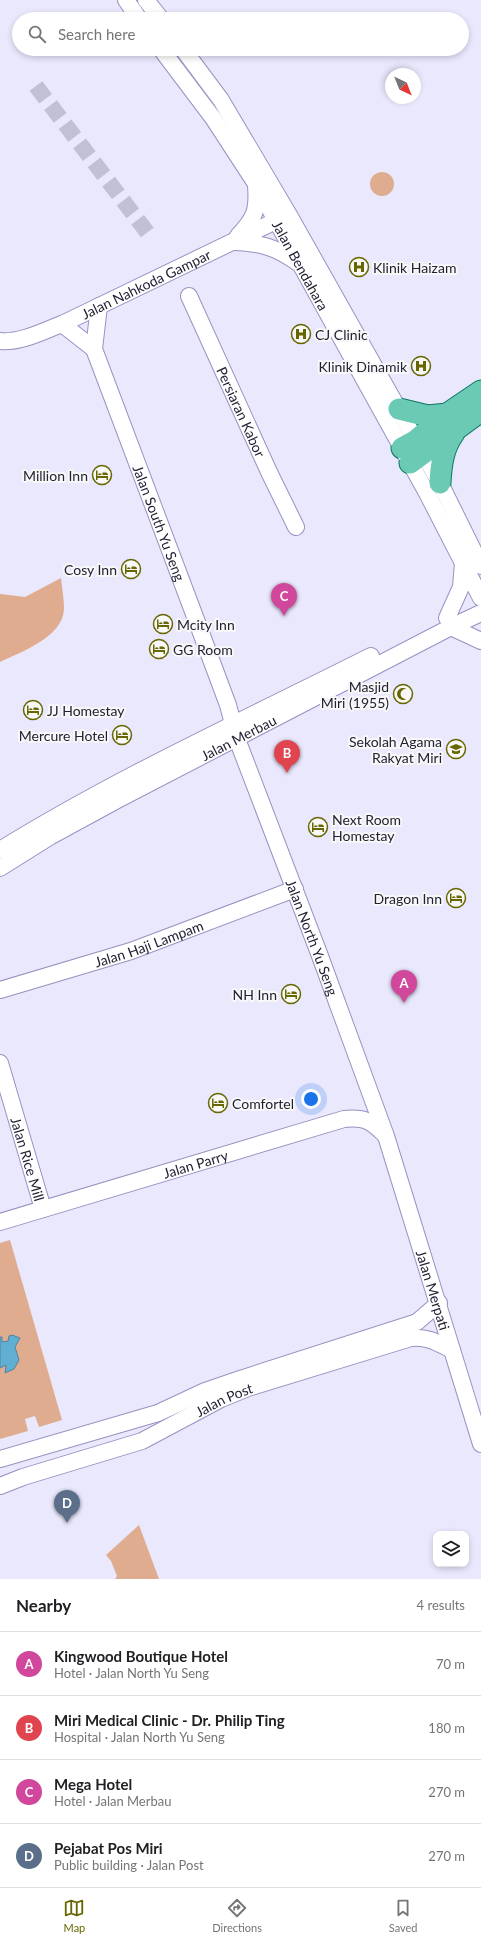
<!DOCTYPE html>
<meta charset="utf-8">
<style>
body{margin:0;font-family:Lato,sans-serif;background:#f2f2f2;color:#202124}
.controls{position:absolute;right:12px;bottom:12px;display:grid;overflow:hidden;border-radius:8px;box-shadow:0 2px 6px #0003}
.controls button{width:36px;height:36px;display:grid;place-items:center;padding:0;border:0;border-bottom:1px solid #e0e0e0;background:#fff;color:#202124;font:20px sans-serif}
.compass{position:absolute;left:385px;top:68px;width:36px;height:36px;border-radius:50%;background:#fff;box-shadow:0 2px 6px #0003;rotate:137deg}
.you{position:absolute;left:311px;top:1099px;width:14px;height:14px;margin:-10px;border:3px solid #fff;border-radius:50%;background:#1a73e8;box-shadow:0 0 0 6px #1a73e833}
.badge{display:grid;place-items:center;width:26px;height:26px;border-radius:50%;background:#676600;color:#fff;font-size:13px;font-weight:700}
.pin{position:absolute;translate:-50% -33px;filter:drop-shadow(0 1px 2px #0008)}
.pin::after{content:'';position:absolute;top:21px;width:14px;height:12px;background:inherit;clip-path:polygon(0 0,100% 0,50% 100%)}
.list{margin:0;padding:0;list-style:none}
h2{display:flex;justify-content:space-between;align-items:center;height:52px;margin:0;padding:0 16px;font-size:17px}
h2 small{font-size:13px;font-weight:400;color:#757577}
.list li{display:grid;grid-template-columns:26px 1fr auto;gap:12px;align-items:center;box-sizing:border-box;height:64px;padding:0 16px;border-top:1px solid #e0e0e0}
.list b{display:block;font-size:15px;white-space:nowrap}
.list p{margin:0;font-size:13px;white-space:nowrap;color:#757577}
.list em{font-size:13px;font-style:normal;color:#757577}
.icon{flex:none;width:22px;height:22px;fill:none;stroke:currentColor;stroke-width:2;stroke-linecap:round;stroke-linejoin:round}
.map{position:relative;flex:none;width:481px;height:1579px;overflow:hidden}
.search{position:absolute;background:#fff;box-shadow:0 2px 6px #0003;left:12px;right:12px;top:12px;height:44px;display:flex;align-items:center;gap:10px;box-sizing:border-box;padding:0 14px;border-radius:22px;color:#757577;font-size:15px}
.sheet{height:308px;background:#fff}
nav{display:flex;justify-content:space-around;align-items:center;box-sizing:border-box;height:56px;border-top:1px solid #e0e0e0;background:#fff;font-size:11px;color:#757577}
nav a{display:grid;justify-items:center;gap:2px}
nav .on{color:#676600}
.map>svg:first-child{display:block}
.green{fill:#e0ac90}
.water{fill:#60afd3;stroke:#4e84a3}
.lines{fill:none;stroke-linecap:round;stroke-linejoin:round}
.minor-tunnel{stroke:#c1c0d5;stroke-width:16;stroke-dasharray:16 8;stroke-linecap:butt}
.minor-casing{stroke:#9792c2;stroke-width:18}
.major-casing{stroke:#107765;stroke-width:23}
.minor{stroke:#fff;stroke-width:16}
.major{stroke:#6acab3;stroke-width:21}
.labels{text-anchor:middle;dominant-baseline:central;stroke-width:4;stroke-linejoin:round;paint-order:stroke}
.street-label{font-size:14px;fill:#232133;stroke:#f8f8f8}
.poi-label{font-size:14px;fill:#232133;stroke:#f8f8f8;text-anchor:end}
</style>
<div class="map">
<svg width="481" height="1579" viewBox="0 0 481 1579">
<rect width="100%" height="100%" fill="#e9e8fd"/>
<path class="green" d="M370 184a12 12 0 1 1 24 0a12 12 0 1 1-24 0Z
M61 578C62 588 64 599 64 609 63 637 21 652 0 662V594L25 597Z
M10 1240 62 1420 39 1427 35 1416 25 1419 28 1431 0 1439V1243Z
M139 1525 159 1579H115L117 1576 111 1561 106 1555Z"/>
<path class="water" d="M12 1335 20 1338 15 1347 19 1360 14 1369 5 1373 6 1365 0 1368V1337H2V1342L8 1341 9 1336Z"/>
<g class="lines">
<path class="minor-tunnel" d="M36 86 150 236"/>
<g class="minor-casing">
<g id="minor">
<path d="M126 0 139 19"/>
<path d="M146 0 161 19"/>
<path id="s1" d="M161 49 213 118 256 184 428 495 481 598"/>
<path d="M183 49 221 100 289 215 440 483 481 566"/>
<path d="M238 236C255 218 258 210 256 186"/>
<path d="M234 242C261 243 276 247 298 263"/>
<path id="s2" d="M189 296 269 472 296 527"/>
<path id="s3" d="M99 306 94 349 200 630 228 705 237 739 320 956 386 1136 481 1444"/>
<path d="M62 324 94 349"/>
<path id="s4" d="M0 341C21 343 43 331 62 324L286 216"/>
<path d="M447 618 461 587 463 563"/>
<path d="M451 627 481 641"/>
<path d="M0 850C118 777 246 719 371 656"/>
<path id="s5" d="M0 868 51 836 119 799 451 627 481 613"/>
<path id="s6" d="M0 990 131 951 295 889"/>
<path id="s7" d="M0 1063 43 1209"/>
<path id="s8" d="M0 1222 344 1119C365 1117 371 1121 385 1135"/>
<path d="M0 1459 158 1413 205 1391 237 1380 417 1322 439 1303"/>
<path id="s9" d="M0 1486 23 1477 142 1441 221 1399 248 1388 411 1338C427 1336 438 1343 452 1350"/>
</g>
</g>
<g class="major-casing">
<path id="major" d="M399 409 428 416 447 414
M402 448 415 441 447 414 481 391
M410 463 481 411
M440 483C441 464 443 448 454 433"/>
</g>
<use href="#minor" class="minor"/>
<use href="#major" class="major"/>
</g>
<defs>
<g id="hospital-ring" transform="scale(1)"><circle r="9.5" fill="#f8f8f8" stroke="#676600" stroke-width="1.5"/><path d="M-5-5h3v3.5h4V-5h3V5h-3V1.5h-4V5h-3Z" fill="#676600"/></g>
<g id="hotel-ring" transform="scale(1)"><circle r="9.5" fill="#f8f8f8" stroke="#676600" stroke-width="1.5"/><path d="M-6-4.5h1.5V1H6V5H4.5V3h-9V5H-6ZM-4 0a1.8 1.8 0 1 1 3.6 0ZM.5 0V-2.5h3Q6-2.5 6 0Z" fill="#676600"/></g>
<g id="mosque-ring" transform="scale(1)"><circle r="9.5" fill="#f8f8f8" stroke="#676600" stroke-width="1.5"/><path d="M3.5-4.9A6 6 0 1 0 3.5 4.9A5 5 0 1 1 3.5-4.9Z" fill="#676600"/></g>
<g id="school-ring" transform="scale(1)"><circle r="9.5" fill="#f8f8f8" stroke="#676600" stroke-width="1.5"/><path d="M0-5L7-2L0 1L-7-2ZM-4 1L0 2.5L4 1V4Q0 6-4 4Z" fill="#676600"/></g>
</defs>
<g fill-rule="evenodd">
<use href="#hospital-ring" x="359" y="267"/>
<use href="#hospital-ring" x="301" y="334"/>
<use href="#hospital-ring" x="421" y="366"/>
<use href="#hotel-ring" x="102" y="475"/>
<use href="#hotel-ring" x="131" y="569"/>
<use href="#hotel-ring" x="163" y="624"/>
<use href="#hotel-ring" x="159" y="649"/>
<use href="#mosque-ring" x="403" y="694"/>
<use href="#hotel-ring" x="33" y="710"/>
<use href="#hotel-ring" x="122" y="735"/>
<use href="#school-ring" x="456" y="749"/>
<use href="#hotel-ring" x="318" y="827"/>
<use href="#hotel-ring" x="456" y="898"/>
<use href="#hotel-ring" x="291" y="994"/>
<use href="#hotel-ring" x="218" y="1103"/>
</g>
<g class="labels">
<g class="street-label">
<text stroke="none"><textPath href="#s1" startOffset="258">Jalan Bendahara</textPath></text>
<text stroke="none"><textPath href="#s4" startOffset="158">Jalan Nahkoda Gampar</textPath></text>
<text stroke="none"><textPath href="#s2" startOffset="127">Persiaran Kabor</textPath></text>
<text stroke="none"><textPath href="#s3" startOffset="229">Jalan South Yu Seng</textPath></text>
<text stroke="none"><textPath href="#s5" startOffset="272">Jalan Merbau</textPath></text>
<text stroke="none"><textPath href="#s3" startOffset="671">Jalan North Yu Seng</textPath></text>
<text stroke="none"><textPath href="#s6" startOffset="156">Jalan Haji Lampam</textPath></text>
<text stroke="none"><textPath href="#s7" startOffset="100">Jalan Rice Mill</textPath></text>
<text stroke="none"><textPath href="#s8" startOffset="204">Jalan Parry</textPath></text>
<text stroke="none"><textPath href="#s3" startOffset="1044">Jalan Merpati</textPath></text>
<text stroke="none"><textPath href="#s9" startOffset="241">Jalan Post</textPath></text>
</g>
<g class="poi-label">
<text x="373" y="267" text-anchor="start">Klinik Haizam</text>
<text x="315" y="334" text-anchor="start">CJ Clinic</text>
<text x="407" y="366">Klinik Dinamik</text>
<text x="88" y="475">Million Inn</text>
<text x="117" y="569">Cosy Inn</text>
<text x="177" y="624" text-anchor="start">Mcity Inn</text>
<text x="173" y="649" text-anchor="start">GG Room</text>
<text x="389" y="686">Masjid<tspan x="389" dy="16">Miri (1955)</tspan></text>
<text x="47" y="710" text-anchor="start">JJ Homestay</text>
<text x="108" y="735">Mercure Hotel</text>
<text x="442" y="741">Sekolah Agama<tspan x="442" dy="16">Rakyat Miri</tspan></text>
<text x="332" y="819" text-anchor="start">Next Room<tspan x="332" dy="16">Homestay</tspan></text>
<text x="442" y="898">Dragon Inn</text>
<text x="277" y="994">NH Inn</text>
<text x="232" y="1103" text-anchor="start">Comfortel</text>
</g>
</g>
</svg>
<div class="controls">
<button><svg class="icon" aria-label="layers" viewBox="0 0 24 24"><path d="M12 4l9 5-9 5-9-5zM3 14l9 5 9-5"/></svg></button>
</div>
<svg class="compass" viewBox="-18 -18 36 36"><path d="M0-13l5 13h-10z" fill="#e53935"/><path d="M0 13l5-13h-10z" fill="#757577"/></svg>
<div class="you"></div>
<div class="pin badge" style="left:404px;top:1003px;background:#d1479c">A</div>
<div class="pin badge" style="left:287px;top:773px;background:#e0444e">B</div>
<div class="pin badge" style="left:284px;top:616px;background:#d1479c">C</div>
<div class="pin badge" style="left:67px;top:1523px;background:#5c6f8a">D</div>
<div class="search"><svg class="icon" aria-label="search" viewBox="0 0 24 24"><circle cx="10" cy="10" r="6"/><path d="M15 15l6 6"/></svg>Search here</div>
</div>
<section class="sheet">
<h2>Nearby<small>4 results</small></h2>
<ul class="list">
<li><span class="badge" style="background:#d1479c">A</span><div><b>Kingwood Boutique Hotel</b><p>Hotel · Jalan North Yu Seng</p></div><em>70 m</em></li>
<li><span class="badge" style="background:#e0444e">B</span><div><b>Miri Medical Clinic - Dr. Philip Ting</b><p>Hospital · Jalan North Yu Seng</p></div><em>180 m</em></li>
<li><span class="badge" style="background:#d1479c">C</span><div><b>Mega Hotel</b><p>Hotel · Jalan Merbau</p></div><em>270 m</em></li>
<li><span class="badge" style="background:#5c6f8a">D</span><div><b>Pejabat Pos Miri</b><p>Public building · Jalan Post</p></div><em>270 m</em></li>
</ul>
</section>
<nav>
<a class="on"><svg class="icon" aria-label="map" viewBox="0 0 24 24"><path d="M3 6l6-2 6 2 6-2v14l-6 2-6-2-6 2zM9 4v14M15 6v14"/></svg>Map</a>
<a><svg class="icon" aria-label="directions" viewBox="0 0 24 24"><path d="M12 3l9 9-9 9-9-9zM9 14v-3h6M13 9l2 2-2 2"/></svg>Directions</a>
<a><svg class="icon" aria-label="saved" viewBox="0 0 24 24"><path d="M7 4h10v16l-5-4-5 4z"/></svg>Saved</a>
</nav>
